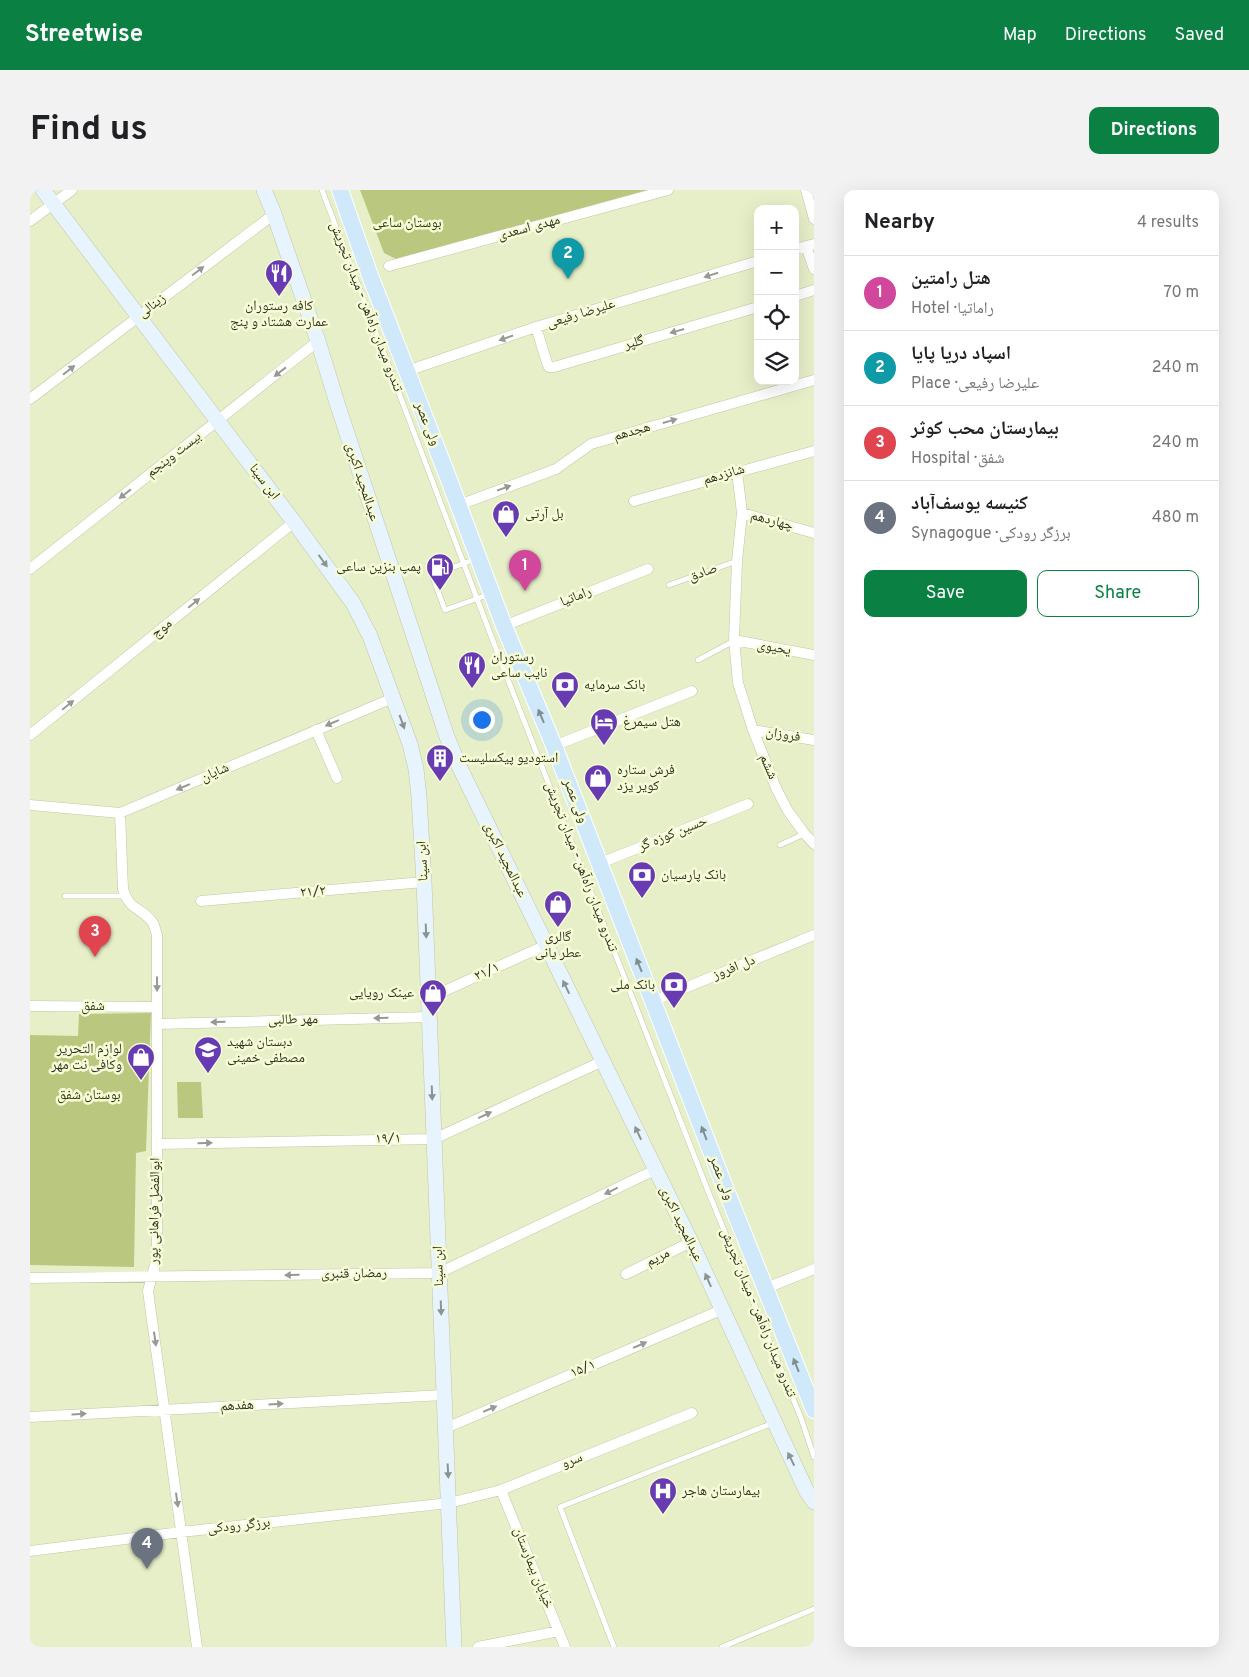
<!DOCTYPE html>
<meta charset="utf-8">
<style>
body{margin:0;font-family:Overpass,"Noto Naskh Arabic",sans-serif;background:#f2f2f2;color:#202124}
.controls{position:absolute;right:15px;top:15px;display:grid;overflow:hidden;border-radius:10px;box-shadow:0 5px 20px #0002}
.controls button{width:45px;height:45px;display:grid;place-items:center;padding:0;border:0;border-bottom:1px solid #e0e0e0;background:#fff;color:#202124;font:25px sans-serif}
.you{position:absolute;left:451px;top:529px;width:18px;height:18px;margin:-12px;border:4px solid #fff;border-radius:50%;background:#1a73e8;box-shadow:0 0 0 8px #1a73e833}
.badge{display:grid;place-items:center;width:32px;height:32px;border-radius:50%;background:#0b8043;color:#fff;font-size:16px;font-weight:700}
.pin{position:absolute;translate:-50% -41px;filter:drop-shadow(0 1px 2px #0008)}
.pin::after{content:'';position:absolute;top:26px;width:18px;height:15px;background:inherit;clip-path:polygon(0 0,100% 0,50% 100%)}
.list{margin:0;padding:0;list-style:none}
h2{display:flex;justify-content:space-between;align-items:center;height:65px;margin:0;padding:0 20px;font-size:21px}
h2 small{font-size:16px;font-weight:400;color:#757577}
.list li{display:grid;grid-template-columns:32px 1fr auto;gap:15px;align-items:center;box-sizing:border-box;height:75px;padding:0 20px;border-top:1px solid #e0e0e0}
.list b{display:block;font-size:19px;white-space:nowrap}
.list p{margin:0;font-size:16px;white-space:nowrap;color:#757577}
.list em{font-size:16px;font-style:normal;color:#757577}
.actions{display:flex;gap:10px;padding:15px 20px}
.actions a{flex:1;padding:11px 0;border:1px solid #0b8043;border-radius:10px;text-align:center;font-size:18px;color:#0b8043}
.actions .main{background:#0b8043;color:#fff}
.icon{flex:none;width:28px;height:28px;fill:none;stroke:currentColor;stroke-width:2;stroke-linecap:round;stroke-linejoin:round}
.map{position:relative;flex:none;width:784px;height:1457px;overflow:hidden;border-radius:10px}
header{display:flex;align-items:center;gap:30px;box-sizing:border-box;height:70px;padding:0 25px;background:#0b8043;color:#fff}
header strong{font-size:24px}
nav{display:flex;gap:28px;margin-inline-start:auto;font-size:18px}
.intro{display:flex;align-items:center;justify-content:space-between;box-sizing:border-box;height:120px;padding:0 30px}
h1{margin:0;font-size:35px}
.button{padding:12px 22px;border-radius:10px;background:#0b8043;color:#fff;font-size:18px;font-weight:700}
main{display:flex;gap:30px;padding:0 30px}
aside{flex:1;background:#fff;border-radius:10px;box-shadow:0 5px 20px #0002}
.map>svg:first-child{display:block}
.green{fill:#bac77e}
.lines{fill:none;stroke-linecap:round;stroke-linejoin:round}
.lane-casing{stroke:#c0c7a2;stroke-width:6}
.street-casing{stroke:#c0c7a2;stroke-width:11}
.secondary-casing{stroke:#c0c7a2;stroke-width:16}
.primary-casing{stroke:#fff;stroke-width:18}
.lane{stroke:#fff;stroke-width:5}
.street{stroke:#fff;stroke-width:10}
.secondary{stroke:#e7f4fd;stroke-width:15}
.primary{stroke:#cfe9fb;stroke-width:16}
.oneway{fill:#989a92}
.oneway2{fill:#8c9491}
.oneway3{fill:#808e90}
.labels{text-anchor:middle;dominant-baseline:central;stroke-width:5;stroke-linejoin:round;paint-order:stroke}
.park-label{font-size:14px;fill:#323807;stroke:#f5fcd6}
.street-label{font-size:14px;fill:#313425;stroke:#f5fcd6}
.poi-label{font-size:14px;fill:#313425;stroke:#f5fcd6;text-anchor:start}
</style>
<header>
<strong>Streetwise</strong>
<nav><a>Map</a><a>Directions</a><a>Saved</a></nav>
</header>
<div class="intro"><h1>Find us</h1><a class="button">Directions</a></div>
<main>
<div class="map">
<svg width="784" height="1457" viewBox="0 0 784 1457">
<rect width="100%" height="100%" fill="#e7efc9"/>
<path class="green" d="M330 0H617L368 70 354 63Z
M121 823 116 961 106 963 104 1077 0 1075V845L48 846 49 824Z
M147 892H171L173 928H148Z"/>
<g class="lines">
<g class="lane-casing">
<path id="lane" d="M292 0 471 472 678 1001 771 1228 784 1267
M446 369 402 385 415 420 460 404
M639 395 707 371
M668 470 704 451
M750 655 774 644
M35 706H95
M584 1457 530 1317 743 1233
M692 1457 784 1419"/>
</g>
<g class="street-casing">
<path id="street" d="M776 0 784 29
M0 31 42 0
M776 56 784 79
M765 59 784 54
M359 76 638 0
M765 106 784 100
M506 137 517 173 519 177H524L728 117
M377 181 506 137 728 71
M0 209 244 24
M707 281 712 323 707 371 704 450 708 493 723 540 746 598 758 621 774 643 784 654
M604 311 784 261
M429 315 526 279 561 254 784 190
M712 323 784 343
M0 379 288 151
M474 436 618 379
M704 450 784 465
M286 540 307 588
M723 540 784 550
M0 545 264 332
M524 556 662 501
M0 615 90 623 363 508
M90 623 93 699C100 722 112 717 123 733 125 737 126 742 127 745V1058L126 1071 118 1101 167 1457
M568 674 718 614
M171 711 394 692
M399 808 516 755
M623 811 784 745
M0 816 127 817
M127 834 400 827
M127 954 404 949 573 871
M596 1084 661 1052
M0 1088 409 1083 625 980
M736 1098 784 1079
M0 1227 414 1205
M416 1238 691 1120
M471 1300 535 1457
M0 1361 151 1342 419 1313 471 1300 662 1223
M448 1457 529 1441"/>
</g>
<g class="secondary-casing">
<path id="secondary" d="M13 0 264 332 323 413 340 446 380 554 386 579 389 607 394 692 424 1457
M234 0 244 24 288 151 308 216 417 547 430 578 661 1052 777 1302 784 1312"/>
</g>
<g class="primary-casing">
<path id="primary" d="M310 0 339 83 419 290 474 436 524 556 694 995 784 1220"/>
</g>
<use href="#lane" class="lane"/>
<use href="#street" class="street"/>
<use href="#secondary" class="secondary"/>
<use href="#primary" class="primary"/>
</g>
<defs><path id="oneway-solid" d="M-6-.8H1V-3.2L6.5 0L1 3.2V.8H-6Z" transform="scale(1.25)"/></defs>
<g class="oneway">
<use href="#oneway-solid" transform="translate(168 81) rotate(-37)"/>
<use href="#oneway-solid" transform="translate(681 85) rotate(163)"/>
<use href="#oneway-solid" transform="translate(647 141) rotate(164)"/>
<use href="#oneway-solid" transform="translate(476 148) rotate(161)"/>
<use href="#oneway-solid" transform="translate(39 180) rotate(-38)"/>
<use href="#oneway-solid" transform="translate(250 182) rotate(142)"/>
<use href="#oneway-solid" transform="translate(640 231) rotate(-16)"/>
<use href="#oneway-solid" transform="translate(474 298) rotate(-20)"/>
<use href="#oneway-solid" transform="translate(95 304) rotate(142)"/>
<use href="#oneway-solid" transform="translate(164 413) rotate(-39)"/>
<use href="#oneway-solid" transform="translate(38 515) rotate(-39)"/>
<use href="#oneway-solid" transform="translate(302 533) rotate(157)"/>
<use href="#oneway-solid" transform="translate(153 597) rotate(157)"/>
<use href="#oneway-solid" transform="translate(127 794) rotate(90)"/>
<use href="#oneway-solid" transform="translate(351 828) rotate(179)"/>
<use href="#oneway-solid" transform="translate(188 832) rotate(179)"/>
<use href="#oneway-solid" transform="translate(455 925) rotate(-25)"/>
<use href="#oneway-solid" transform="translate(175 953) rotate(-1)"/>
<use href="#oneway-solid" transform="translate(581 1001) rotate(154)"/>
<use href="#oneway-solid" transform="translate(262 1085) rotate(179)"/>
<use href="#oneway-solid" transform="translate(125 1149) rotate(82)"/>
<use href="#oneway-solid" transform="translate(610 1155) rotate(-23)"/>
<use href="#oneway-solid" transform="translate(246 1214) rotate(-3)"/>
<use href="#oneway-solid" transform="translate(460 1219) rotate(-23)"/>
<use href="#oneway-solid" transform="translate(49 1224) rotate(-3)"/>
<use href="#oneway-solid" transform="translate(147 1310) rotate(82)"/>
</g>
<g class="oneway2">
<use href="#oneway-solid" transform="translate(293 371) rotate(54)"/>
<use href="#oneway-solid" transform="translate(372 532) rotate(70)"/>
<use href="#oneway-solid" transform="translate(396 741) rotate(88)"/>
<use href="#oneway-solid" transform="translate(536 797) rotate(-116)"/>
<use href="#oneway-solid" transform="translate(402 903) rotate(88)"/>
<use href="#oneway-solid" transform="translate(608 943) rotate(-115)"/>
<use href="#oneway-solid" transform="translate(678 1090) rotate(-114)"/>
<use href="#oneway-solid" transform="translate(411 1118) rotate(88)"/>
<use href="#oneway-solid" transform="translate(761 1269) rotate(-116)"/>
<use href="#oneway-solid" transform="translate(418 1281) rotate(87)"/>
</g>
<g class="oneway3">
<use href="#oneway-solid" transform="translate(511 526) rotate(-113)"/>
<use href="#oneway-solid" transform="translate(609 775) rotate(-112)"/>
<use href="#oneway-solid" transform="translate(674 943) rotate(-111)"/>
<use href="#oneway-solid" transform="translate(766 1175) rotate(-112)"/>
</g>
<defs>
<g id="restaurant-pin" transform="scale(1.4375)"><path d="M0 17L-7.5 6A9.5 9.5 0 1 1 7.5 6Z" fill="#683bb2" stroke="#f5fcd6"/><path d="M-5-6h1v4h1v-4h1v4h1v-4h1v5L-1.5 .5V6h-2V.5L-5-1ZM5-6V6H3V1.5H1.5Q1.5-4 5-6Z" fill="#fff"/></g>
<g id="shop-pin" transform="scale(1.4375)"><path d="M0 17L-7.5 6A9.5 9.5 0 1 1 7.5 6Z" fill="#683bb2" stroke="#f5fcd6"/><path d="M-5-2.5h2.3a2.7 3.5 0 0 1 5.4 0H5L5.5 6h-11ZM-1.5-2.5h3a1.5 2.3 0 0 0-3 0Z" fill="#fff"/></g>
<g id="fuel-pin" transform="scale(1.4375)"><path d="M0 17L-7.5 6A9.5 9.5 0 1 1 7.5 6Z" fill="#683bb2" stroke="#f5fcd6"/><path d="M-5.5-6h7V0h2V4h1.3V-2.5L3-4.5l.8-.8L6-3V5H2.5V1h-1V6h-7ZM-4.2-4.7v3.2H.2V-4.7Z" fill="#fff"/></g>
<g id="bank-pin" transform="scale(1.4375)"><path d="M0 17L-7.5 6A9.5 9.5 0 1 1 7.5 6Z" fill="#683bb2" stroke="#f5fcd6"/><path d="M-6-4H6V4H-6ZM0-2.3a2.3 2.3 0 1 0 0 4.6a2.3 2.3 0 1 0 0-4.6Z" fill="#fff"/></g>
<g id="hotel-pin" transform="scale(1.4375)"><path d="M0 17L-7.5 6A9.5 9.5 0 1 1 7.5 6Z" fill="#683bb2" stroke="#f5fcd6"/><path d="M-6-4.5h1.5V1H6V5H4.5V3h-9V5H-6ZM-4 0a1.8 1.8 0 1 1 3.6 0ZM.5 0V-2.5h3Q6-2.5 6 0Z" fill="#fff"/></g>
<g id="building-pin" transform="scale(1.4375)"><path d="M0 17L-7.5 6A9.5 9.5 0 1 1 7.5 6Z" fill="#683bb2" stroke="#f5fcd6"/><path d="M-4-6H4V6H1V3H-1V6H-4ZM-2.5-4.3h1.7v1.8h-1.7ZM.8-4.3h1.7v1.8H.8ZM-2.5-1h1.7V.8h-1.7ZM.8-1h1.7V.8H.8Z" fill="#fff"/></g>
<g id="school-pin" transform="scale(1.4375)"><path d="M0 17L-7.5 6A9.5 9.5 0 1 1 7.5 6Z" fill="#683bb2" stroke="#f5fcd6"/><path d="M0-5L7-2L0 1L-7-2ZM-4 1L0 2.5L4 1V4Q0 6-4 4Z" fill="#fff"/></g>
<g id="hospital-pin" transform="scale(1.4375)"><path d="M0 17L-7.5 6A9.5 9.5 0 1 1 7.5 6Z" fill="#683bb2" stroke="#f5fcd6"/><path d="M-5-5h3v3.5h4V-5h3V5h-3V1.5h-4V5h-3Z" fill="#fff"/></g>
</defs>
<g fill-rule="evenodd">
<use href="#restaurant-pin" x="249" y="83"/>
<use href="#shop-pin" x="476" y="324"/>
<use href="#fuel-pin" x="410" y="377"/>
<use href="#restaurant-pin" x="442" y="475"/>
<use href="#bank-pin" x="535" y="495"/>
<use href="#hotel-pin" x="574" y="532"/>
<use href="#building-pin" x="410" y="568"/>
<use href="#shop-pin" x="568" y="588"/>
<use href="#bank-pin" x="612" y="685"/>
<use href="#shop-pin" x="528" y="714"/>
<use href="#bank-pin" x="644" y="795"/>
<use href="#shop-pin" x="403" y="803"/>
<use href="#school-pin" x="178" y="860"/>
<use href="#shop-pin" x="111" y="867"/>
<use href="#hospital-pin" x="633" y="1301"/>
</g>
<g class="labels">
<g class="park-label">
<text x="377" y="33">بوستان ساعی</text>
<text x="59" y="905">بوستان شفق</text>
</g>
<g class="street-label">
<text transform="translate(499 38) rotate(-15)">مهدی اسعدی</text>
<text transform="translate(122 116) rotate(-37)">زینالی</text>
<text transform="translate(336 117) rotate(69)">تندرو میدان راه‌آهن - میدان تجریش</text>
<text transform="translate(551 124) rotate(-17)">علیرضا رفیعی</text>
<text transform="translate(604 153) rotate(-16)">گلپر</text>
<text transform="translate(397 234) rotate(68)">ولی عصر</text>
<text transform="translate(602 242) rotate(-16)">هجدهم</text>
<text transform="translate(144 265) rotate(-38)">بیست وپنجم</text>
<text transform="translate(694 285) rotate(-16)">شانزدهم</text>
<text transform="translate(234 292) rotate(53)">ابن سینا</text>
<text transform="translate(332 292) rotate(72)">عبدالمجید اکبری</text>
<text transform="translate(742 331) rotate(15)">چهاردهم</text>
<text transform="translate(673 383) rotate(-20)">صادق</text>
<text transform="translate(546 407) rotate(-22)">راماتیا</text>
<text transform="translate(132 439) rotate(-39)">موج</text>
<text transform="translate(744 458) rotate(10)">یحیوی</text>
<text transform="translate(753 545) rotate(9)">فروزان</text>
<text transform="translate(738 577) rotate(67)">ششم</text>
<text transform="translate(185 583) rotate(-23)">شایان</text>
<text transform="translate(545 611) rotate(69)">ولی عصر</text>
<text transform="translate(643 644) rotate(-22)">حسین کوزه گر</text>
<text transform="translate(475 670) rotate(64)">عبدالمجید اکبری</text>
<text transform="translate(393 671) rotate(-93)">ابن سینا</text>
<text transform="translate(551 677) rotate(69)">تندرو میدان راه‌آهن - میدان تجریش</text>
<text transform="translate(283 702) rotate(-5)">۲۱/۲</text>
<text transform="translate(704 778) rotate(-22)">دل افروز</text>
<text transform="translate(457 782) rotate(-25)">۲۱/۱</text>
<text x="63" y="816">شفق</text>
<text transform="translate(263 830) rotate(-1)">مهر طالبی</text>
<text transform="translate(358 949) rotate(-1)">۱۹/۱</text>
<text transform="translate(691 988) rotate(69)">ولی عصر</text>
<text transform="translate(125 1021) rotate(-89)">ابوالفضل فراهانی پور</text>
<text transform="translate(651 1034) rotate(64)">عبدالمجید اکبری</text>
<text transform="translate(628 1068) rotate(-27)">مریم</text>
<text transform="translate(409 1076) rotate(-92)">ابن سینا</text>
<text transform="translate(324 1084) rotate(-1)">رمضان قنبری</text>
<text transform="translate(728 1123) rotate(68)">تندرو میدان راه‌آهن - میدان تجریش</text>
<text transform="translate(553 1179) rotate(-23)">۱۵/۱</text>
<text transform="translate(207 1216) rotate(-3)">هفدهم</text>
<text transform="translate(542 1271) rotate(-22)">سرو</text>
<text transform="translate(209 1336) rotate(-6)">برزگر رودکی</text>
<text transform="translate(503 1378) rotate(68)">خیابان بیمارستان</text>
</g>
<g class="poi-label">
<text x="249" y="116" text-anchor="middle">کافه رستوران<tspan x="249" dy="16">عمارت هشتاد و پنج</tspan></text>
<text x="495" y="324">بل آرتی</text>
<text x="391" y="377" text-anchor="end">پمپ بنزین ساعی</text>
<text x="461" y="467">رستوران<tspan x="461" dy="16">نایب ساعی</tspan></text>
<text x="554" y="495">بانک سرمایه</text>
<text x="593" y="532">هتل سیمرغ</text>
<text x="429" y="568">استودیو پیکسلیست</text>
<text x="587" y="580">فرش ستاره<tspan x="587" dy="16">کویر یزد</tspan></text>
<text x="631" y="685">بانک پارسیان</text>
<text x="528" y="747" text-anchor="middle">گالری<tspan x="528" dy="16">عطر یانی</tspan></text>
<text x="625" y="795" text-anchor="end">بانک ملی</text>
<text x="384" y="803" text-anchor="end">عینک رویایی</text>
<text x="197" y="852">دبستان شهید<tspan x="197" dy="16">مصطفی خمینی</tspan></text>
<text x="92" y="859" text-anchor="end">لوازم التحریر<tspan x="92" dy="16">وکافی نت مهر</tspan></text>
<text x="652" y="1301">بیمارستان هاجر</text>
</g>
</g>
</svg>
<div class="controls">
<button>+</button>
<button>−</button>
<button><svg class="icon" aria-label="locate" viewBox="0 0 24 24"><circle cx="12" cy="12" r="6"/><path d="M12 2v4M12 18v4M2 12h4M18 12h4"/></svg></button>
<button><svg class="icon" aria-label="layers" viewBox="0 0 24 24"><path d="M12 4l9 5-9 5-9-5zM3 14l9 5 9-5"/></svg></button>
</div>
<div class="you"></div>
<div class="pin badge" style="left:495px;top:401px;background:#d1479c">1</div>
<div class="pin badge" style="left:538px;top:89px;background:#0f9aa8">2</div>
<div class="pin badge" style="left:65px;top:767px;background:#e0444e">3</div>
<div class="pin badge" style="left:117px;top:1379px;background:#6b7280">4</div>
</div>
<aside>
<h2>Nearby<small>4 results</small></h2>
<ul class="list">
<li><span class="badge" style="background:#d1479c">1</span><div><b>هتل رامتین</b><p>Hotel · راماتیا</p></div><em>70 m</em></li>
<li><span class="badge" style="background:#0f9aa8">2</span><div><b>اسپاد دریا پایا</b><p>Place · علیرضا رفیعی</p></div><em>240 m</em></li>
<li><span class="badge" style="background:#e0444e">3</span><div><b>بیمارستان محب کوثر</b><p>Hospital · شفق</p></div><em>240 m</em></li>
<li><span class="badge" style="background:#6b7280">4</span><div><b>کنیسه یوسف‌آباد</b><p>Synagogue · برزگر رودکی</p></div><em>480 m</em></li>
</ul>
<div class="actions"><a class="main">Save</a><a>Share</a></div>
</aside>
</main>
